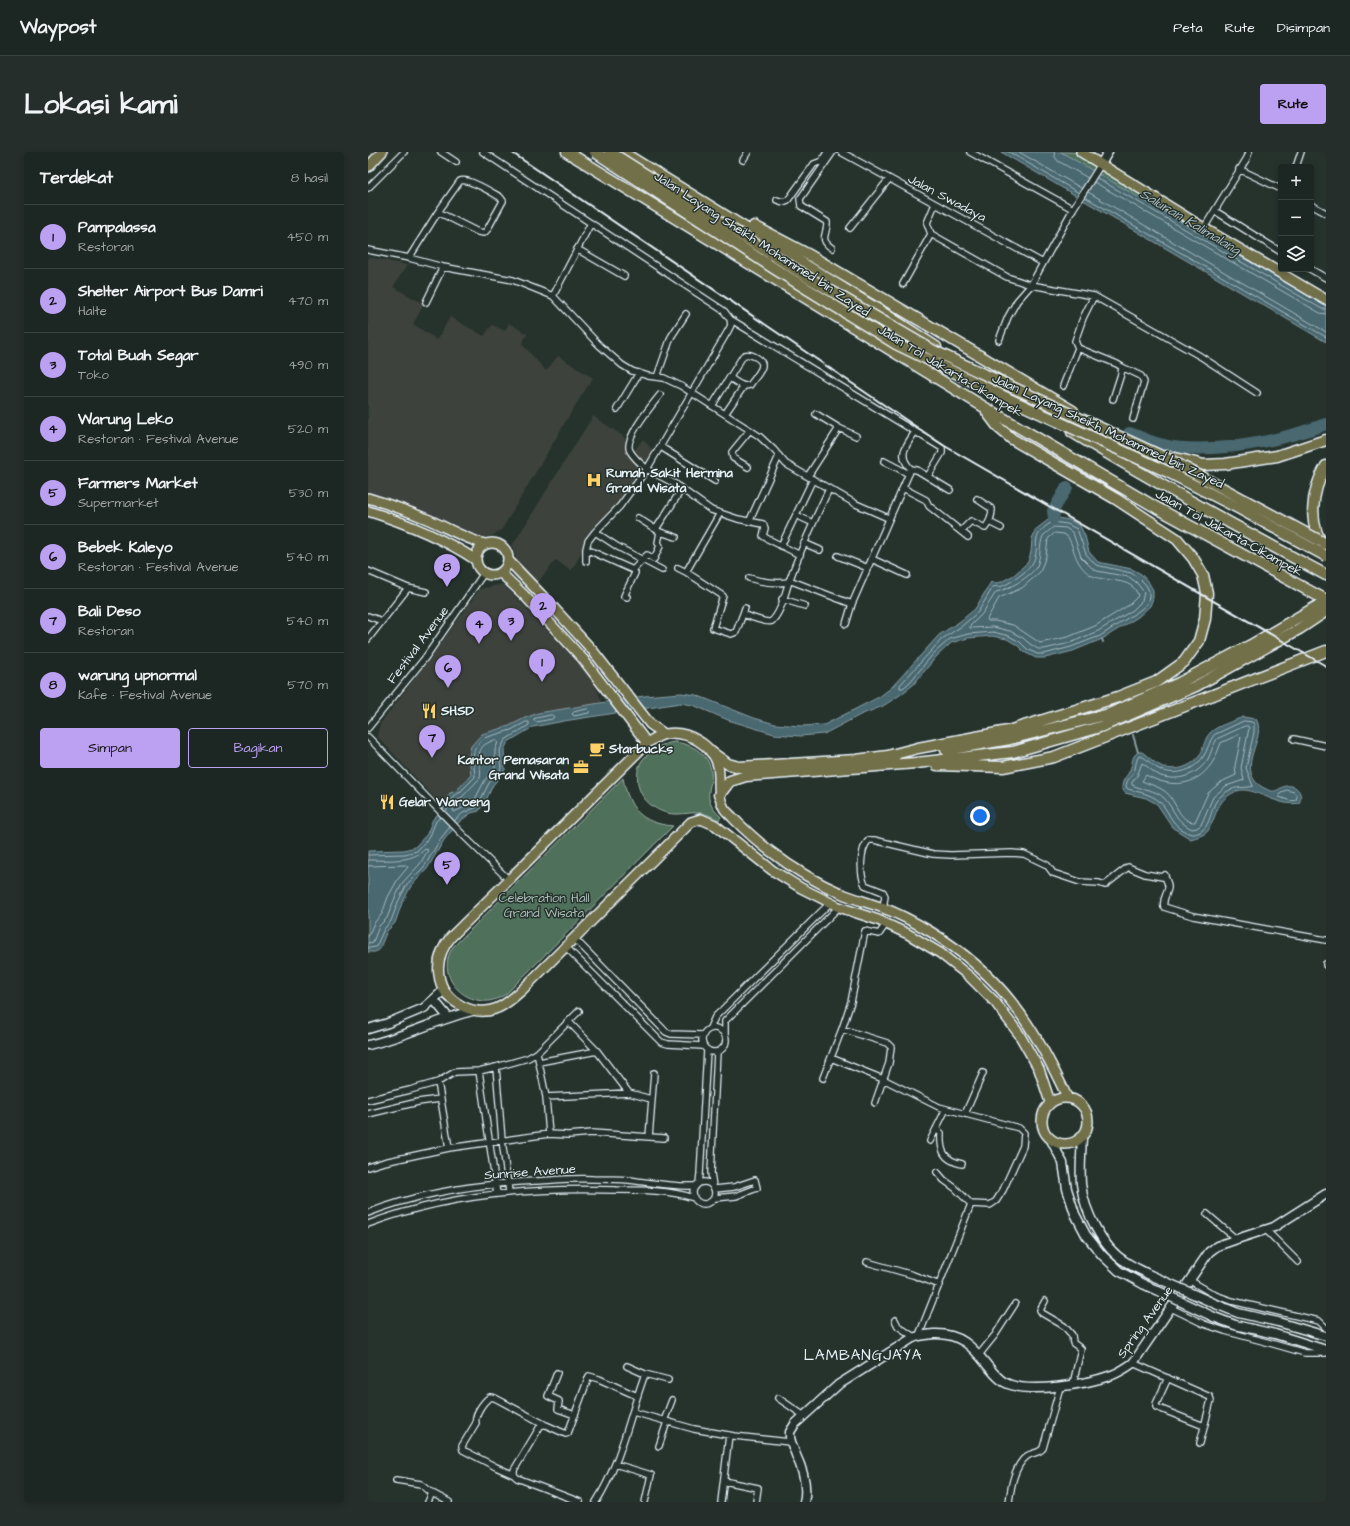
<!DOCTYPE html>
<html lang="id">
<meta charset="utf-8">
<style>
body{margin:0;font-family:"Architects Daughter",sans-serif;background:#252e2a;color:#f1f3f6}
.controls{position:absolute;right:12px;top:12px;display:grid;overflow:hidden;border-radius:4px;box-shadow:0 2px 6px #0003}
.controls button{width:36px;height:36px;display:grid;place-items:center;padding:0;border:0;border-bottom:1px solid #3a4340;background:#1c2622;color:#f1f3f6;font:20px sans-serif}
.you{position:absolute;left:612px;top:664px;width:14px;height:14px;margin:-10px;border:3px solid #fff;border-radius:50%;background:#1a73e8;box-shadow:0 0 0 6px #1a73e833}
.badge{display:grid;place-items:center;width:26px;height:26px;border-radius:50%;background:#bca0f2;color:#111;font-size:13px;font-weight:700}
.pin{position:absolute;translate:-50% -33px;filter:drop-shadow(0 1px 2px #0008)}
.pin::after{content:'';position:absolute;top:21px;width:14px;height:12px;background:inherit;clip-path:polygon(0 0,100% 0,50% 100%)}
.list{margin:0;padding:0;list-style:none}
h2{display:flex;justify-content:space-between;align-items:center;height:52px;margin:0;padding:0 16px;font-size:17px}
h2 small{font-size:13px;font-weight:400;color:#a0a5a5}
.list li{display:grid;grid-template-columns:26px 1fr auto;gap:12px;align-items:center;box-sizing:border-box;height:64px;padding:0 16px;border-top:1px solid #3a4340}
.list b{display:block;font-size:15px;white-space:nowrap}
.list p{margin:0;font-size:13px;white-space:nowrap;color:#a0a5a5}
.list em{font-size:13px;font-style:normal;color:#a0a5a5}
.actions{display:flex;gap:8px;padding:12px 16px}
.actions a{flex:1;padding:9px 0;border:1px solid #bca0f2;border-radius:4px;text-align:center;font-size:14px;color:#bca0f2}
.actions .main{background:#bca0f2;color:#111}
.icon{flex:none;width:22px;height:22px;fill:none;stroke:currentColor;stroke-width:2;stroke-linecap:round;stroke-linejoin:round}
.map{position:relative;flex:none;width:958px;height:1350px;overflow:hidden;border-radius:4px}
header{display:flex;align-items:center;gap:24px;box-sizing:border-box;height:56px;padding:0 20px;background:#1c2622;border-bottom:1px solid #3a4340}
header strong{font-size:19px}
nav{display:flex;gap:22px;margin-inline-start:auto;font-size:14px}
.intro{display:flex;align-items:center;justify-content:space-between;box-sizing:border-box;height:96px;padding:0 24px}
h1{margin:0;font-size:28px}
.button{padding:10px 18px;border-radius:4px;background:#bca0f2;color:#111;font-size:14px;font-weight:700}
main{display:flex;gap:24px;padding:0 24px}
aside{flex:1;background:#1c2622;border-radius:4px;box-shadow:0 2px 6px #0003}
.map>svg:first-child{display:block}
.built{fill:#3d423c}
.green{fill:#4f705a;stroke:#9cb0a9}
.water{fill:#48676f;stroke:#889ea6}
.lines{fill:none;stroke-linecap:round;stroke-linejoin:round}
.shore{stroke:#a8bac1;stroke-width:1}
.stream{stroke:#889ea6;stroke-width:2}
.river{stroke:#48676f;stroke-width:12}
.street-casing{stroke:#e8f1f8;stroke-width:8}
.secondary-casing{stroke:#e8f1f8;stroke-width:11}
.primary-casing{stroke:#e8f1f8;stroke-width:12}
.highway-casing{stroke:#e8f1f8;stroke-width:13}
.street{stroke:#26332d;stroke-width:5.5}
.secondary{stroke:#26332d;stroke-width:8}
.primary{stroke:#726f4a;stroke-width:9}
.highway{stroke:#726f4a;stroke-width:10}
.rail{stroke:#e8f1f8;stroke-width:2}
.secondary-bridge-casing{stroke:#e8f1f8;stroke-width:11;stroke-linecap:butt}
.highway-bridge-casing{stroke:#e8f1f8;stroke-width:13;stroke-linecap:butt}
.secondary-bridge{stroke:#26332d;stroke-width:8}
.highway-bridge{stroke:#726f4a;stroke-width:10}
.labels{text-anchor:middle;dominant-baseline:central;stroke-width:3;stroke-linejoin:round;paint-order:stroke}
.street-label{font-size:13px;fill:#e8f1f8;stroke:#26332d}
.poi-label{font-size:13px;font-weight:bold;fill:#e8f1f8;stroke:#26332d;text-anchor:start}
.park-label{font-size:13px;fill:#abbdb9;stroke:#26332d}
.water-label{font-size:14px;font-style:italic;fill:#a8bac1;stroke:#26332d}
.quarter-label{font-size:15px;letter-spacing:1px;fill:#e8f1f8;stroke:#26332d}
</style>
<header>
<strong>Waypost</strong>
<nav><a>Peta</a><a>Rute</a><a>Disimpan</a></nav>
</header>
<div class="intro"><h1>Lokasi kami</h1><a class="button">Rute</a></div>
<main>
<aside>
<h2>Terdekat<small>8 hasil</small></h2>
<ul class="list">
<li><span class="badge">1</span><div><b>Pampalassa</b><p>Restoran</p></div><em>450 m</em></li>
<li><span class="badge">2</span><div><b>Shelter Airport Bus Damri</b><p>Halte</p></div><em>470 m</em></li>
<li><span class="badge">3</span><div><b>Total Buah Segar</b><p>Toko</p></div><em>490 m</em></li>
<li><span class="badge">4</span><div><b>Warung Leko</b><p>Restoran · Festival Avenue</p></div><em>520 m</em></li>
<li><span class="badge">5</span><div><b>Farmers Market</b><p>Supermarket</p></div><em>530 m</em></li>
<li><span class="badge">6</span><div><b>Bebek Kaleyo</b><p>Restoran · Festival Avenue</p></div><em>540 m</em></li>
<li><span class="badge">7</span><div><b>Bali Deso</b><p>Restoran</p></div><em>540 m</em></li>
<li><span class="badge">8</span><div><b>warung upnormal</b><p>Kafe · Festival Avenue</p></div><em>570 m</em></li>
</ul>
<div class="actions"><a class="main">Simpan</a><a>Bagikan</a></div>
</aside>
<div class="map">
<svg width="958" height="1350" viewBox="0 0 958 1350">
<rect width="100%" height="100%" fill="#26332d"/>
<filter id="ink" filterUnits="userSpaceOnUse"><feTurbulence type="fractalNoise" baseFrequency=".025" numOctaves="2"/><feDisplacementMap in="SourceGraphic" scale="8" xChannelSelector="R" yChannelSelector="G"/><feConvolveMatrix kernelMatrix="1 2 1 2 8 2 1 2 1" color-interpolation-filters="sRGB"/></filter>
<g filter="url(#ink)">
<path class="built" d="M0 105 39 113 25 135 56 152 45 172 69 188 82 165 116 184 124 173 137 179 141 171 159 182 154 192 178 219 190 204 225 226 208 252 134 377 126 383 115 386 103 384 55 360 0 341Z
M225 264 255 284 266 299 275 287 288 302 247 355 220 385 215 398 203 419 188 408 169 431 151 414 144 394Z
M135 432 216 517 229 537 234 551 170 561 157 566 141 574 114 582 103 615V623L88 639 82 641 78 647 76 656 9 584 12 572 71 494 112 437Z"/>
<path class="green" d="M693 0C715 0 716 0 730 18L749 22 958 148V157Z
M307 590C328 593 346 605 343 629 342 635 340 640 341 647 343 655 347 659 353 665L351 668C345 665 338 661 331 661 324 660 317 662 310 662 292 663 273 650 270 632 269 622 269 614 276 606 286 596 293 592 307 590Z
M255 626C261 657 273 671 305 674L138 842C131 846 124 850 115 849 94 847 75 829 80 806 81 802 83 798 85 795Z"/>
<path class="water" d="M633 0H693L944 146 958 154V190Z
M684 365 701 368 712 374 717 384 721 400 730 410 764 417 773 422 781 431 785 438V446L782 454 770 465 734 487 705 499 677 506H668L656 500 649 493 639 487 624 484 600 486 583 491 568 505 545 533 532 543 515 554 492 563 456 582 432 584 406 582 360 568 325 553 312 551 196 569 165 575 140 590 136 598 137 618 125 633 119 646 111 659 103 661 91 670 76 688 59 717 43 734 34 751 27 771 19 779 11 798 7 800H0V699L36 698 47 695 59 682 65 667 76 656 78 647 82 641 88 639 103 623 101 604 103 594 114 582 141 574 157 566 170 561 276 544 313 541 328 543 386 566 407 572 433 574 456 573 511 545 523 536 571 483 591 470 607 457 623 430 631 431 646 423 660 410 663 400 664 387 667 378Z
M875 565 888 567C899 584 872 609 887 629 890 633 899 638 903 639 910 640 912 635 918 634 929 632 936 642 931 651 909 656 886 633 869 639 852 646 850 656 844 671 842 674 841 677 840 679 835 684 829 685 823 687L805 676 789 652 778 646 757 641 754 636C754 627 759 625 762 618 765 611 763 605 770 600H774C780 604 785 610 791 613 805 621 823 616 832 603 836 596 836 587 842 581 848 574 866 569 875 565Z"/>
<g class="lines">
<path class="shore" d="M641 0 711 41
M651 0 713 36
M686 0 687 5 690 9 720 26
M729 26 954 157H958
M726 30 952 161 958 162
M720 40 958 180
M717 45 958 185
M684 370 699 372 709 377 718 402 728 413 763 421 771 426 778 433 781 439V445L779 452 772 458 732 484 703 495 676 502H669L659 497 652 490 641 484 625 480 600 482 582 487 565 502 542 530 535 536H532V533L574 487 594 474 610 460 625 435C627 434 629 435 631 435 639 434 660 419 664 412 675 394 658 386 684 370Z
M686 375 698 376 705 381 713 405 724 416 729 419 761 425 768 430 776 440 774 449 765 458 730 479 702 491 676 497H670L662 492 655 486 642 479 625 475 602 476V474L614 462 628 440C639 438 663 425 669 414 673 404 671 394 675 384Z
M687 381 696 382 700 385C708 400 706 410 721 422 735 432 765 423 770 444L761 453 727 474 700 485 672 491 645 473 627 469H620L619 467 631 446 654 436 672 420 678 404 680 387Z
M220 557 222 559 221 561 206 564 204 562 206 560Z
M184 563 186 565 184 567 168 570 166 569V567Z
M876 569 884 570 886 572V580L878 616 885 634C877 637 869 633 858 640 855 642 849 647 847 651 842 662 841 680 826 682 822 682 820 681 817 679 802 672 802 659 791 649 783 642 770 640 760 637L758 635C758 627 765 624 767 617 768 612 768 608 771 604 779 605 783 613 789 616 805 625 825 620 835 605 840 598 841 589 846 583Z
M877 574H880L881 576 873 616 876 628 858 634 845 645 833 673 829 676 824 677C806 668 808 659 796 646 787 637 774 638 764 633V630L769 624 774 611C781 615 785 621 793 624 810 630 830 623 840 607 843 601 845 593 849 587Z
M871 583 873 585 867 614 868 623 853 630 840 641 827 670C812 671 808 650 800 642 793 635 783 633 774 629L778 623C802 636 827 636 844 611 848 605 850 598 853 591Z
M127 588 130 590 127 598V616L117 628 105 651 86 660 85 658 88 649 94 645 112 626C115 609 102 595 127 588Z
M919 638 926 640 929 644 928 648 923 649 911 645V643Z
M78 660 85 644 91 641 107 625 105 604 107 596 116 586 143 578 158 570H161V573L137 588 132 598 133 617 121 631 109 655 95 661 86 669
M0 703 37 702 49 699 62 684 68 669 73 665
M0 708C18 708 44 711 57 697L60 698 52 712 35 730 26 748 19 766 11 774 5 790 0 791
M0 714 38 713 40 715 30 727 20 745 14 762 6 771 0 785
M0 796 8 795 16 777 23 769 30 750 39 732 56 715 73 686 82 675"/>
<path class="stream" d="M734 487 735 490
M765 583 770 600"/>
<path class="river" d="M761 281C773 285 785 291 796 293 812 297 828 297 845 296 885 294 920 286 958 272
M686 366 685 359 699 335"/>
<g class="street-casing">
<path id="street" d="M73 0 88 10
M115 0 356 159 362 167 574 296V301L560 324
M473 0 675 111
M602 0 705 57
M375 8 380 0
M928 15 933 0
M871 17 913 37
M0 36 36 0
M409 48 415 50 420 48 446 12 454 9 459 0
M567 52 559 71 563 82 639 125 663 133 726 144 832 204 889 241
M943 53 958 61
M847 59 913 100
M482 76 521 27
M836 76 879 6 881 0
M464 96C450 87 460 82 459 70L433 54 432 47 465 0
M209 97 256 124
M0 98 41 106 75 115 145 128 185 144 231 193 254 213 264 219 280 224 296 226 313 234 391 284 406 298 418 312 488 352 520 366
M41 106 70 60 92 29C101 26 123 40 132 45L135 49 119 78 116 81 110 80 70 60
M942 117 958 126
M535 132 563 82
M185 144 223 71
M726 144 715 166 707 189 710 196 749 212 754 215 753 222 745 247
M58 150 75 115
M631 188 640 165 649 149 663 133 705 57 733 12
M754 215 773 224 776 230 765 267
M289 225 303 185 318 162
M695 234 710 196
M344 254 375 204C380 200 395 206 394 214 393 220 386 227 382 233 374 236 369 230 362 226
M249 257 271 221
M357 262 376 234
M448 262 471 276
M547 280C538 294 529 303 543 317L549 318 582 338
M293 295 347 329
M516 309 541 322
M380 315 365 306 364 300 382 278
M440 324 471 276 488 284
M311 335 343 358 370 367 395 372 397 376 395 384 398 386 432 403
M535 336 558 348 561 354 600 385
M352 361 318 420 355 444 345 476 363 482 368 480 375 462
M428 363 445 371
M270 366 292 380 308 385
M382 368 411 304
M621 370 633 376
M288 377 310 343 312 337 309 333 279 317 360 179 363 173 362 167
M593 379 603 369 617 376C621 371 624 364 624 357L609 347
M227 380 250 395 294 418
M436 391 452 398
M413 394 445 327
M218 397 265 418 279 403 286 407 292 394 290 391 292 380
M470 404 500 416
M504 407 539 423
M218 409V397L220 389 227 380 252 354 279 317C273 312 266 306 262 299 255 287 284 253 292 243
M310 416 318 420
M0 419 40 436 58 440
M381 426C394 430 407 432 421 430
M421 428 484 452
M259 445 256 444 267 421 265 418
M414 447 437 454
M377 456 375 462C380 464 400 472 404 469 414 459 417 440 422 427 433 396 447 367 461 337
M0 464 14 469
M478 472 484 452 543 317
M0 487 40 436
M0 576 57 506 116 421
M0 585 98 686 141 728
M926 587 958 594
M515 756 517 744 515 740 497 733C492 723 491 697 501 688H506L565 702 583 703 644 701 656 702 679 713 685 721 712 730 731 731 737 733 760 715 777 722 795 725 797 723C797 728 801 731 800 736 799 743 794 747 796 755L825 764 958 788
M206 786 298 880 303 882 335 883
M197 794 293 890 300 892 335 894
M958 813V812
M201 870 229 899 261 941
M334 888a12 12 0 1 1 24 0a12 12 0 1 1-24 0Z
M342 876 347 865 462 751
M474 877 519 891 523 895 521 911 507 951
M357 882V869L471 755
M169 901 178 945 181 982
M463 906 515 927 571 955 651 976 656 981 655 994 635 1038 628 1049 622 1053 603 1052 551 1183
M171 910 229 899
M128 915 134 988 141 1040
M111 919 129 1042
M455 926 474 877 483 850 497 779 511 782 518 772
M70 930 81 996
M178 945 261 941 283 947
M0 948 42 938 70 930 87 920 111 919 128 915 160 906 169 901 211 859
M0 962 50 950 72 947
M597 962 615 921
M568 977 573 981C572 998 575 1008 594 1012
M281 985 286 921
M562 989 578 957
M0 1015 16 1010 81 996 166 984 181 982 200 983 224 981 296 986
M569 1020 576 1028 587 1036 603 1052
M325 1041a11 11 0 1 1 22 0a11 11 0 1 1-22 0Z
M331 1031 332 1022 339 898
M345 1034 343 1021 349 900
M347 1046 368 1044 389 1036 387 1028 366 1035 347 1037
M0 1061C53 1040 110 1032 167 1029 186 1028 205 1026 225 1027 237 1027 249 1027 261 1028 283 1031 306 1035 328 1034
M839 1062 868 1087
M0 1072C79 1042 164 1035 248 1038 273 1038 302 1038 326 1046
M898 1078 930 1110
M499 1110 545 1123 572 1133
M821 1128 847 1143 864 1149 951 1169 958 1176
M677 1149 672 1158 674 1161 696 1174 704 1183 705 1191 713 1197 705 1232
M803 1156 836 1172 857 1179 902 1191 937 1201H958
M527 1168 530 1174 546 1185
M611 1203 627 1183 647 1152
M765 1211 842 1245 843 1248 832 1291
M259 1214 277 1222 300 1228
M189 1221 180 1244 191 1249 190 1257 207 1263
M800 1226 788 1252V1255L836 1274
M410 1246 435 1263
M265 1260 326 1277 366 1284 422 1290
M296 1269 304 1248
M291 1294 299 1270
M247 1312 283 1323 277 1350
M146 1323 128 1315 95 1298 94 1294 108 1271C106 1263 115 1250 122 1245L127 1246 176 1272
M28 1328 53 1332 64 1341
M356 1329 390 1336 388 1350
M60 1350 64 1341 81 1350
M212 1350 149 1326 146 1323V1318L173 1273H178L198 1282 200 1281 221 1224 231 1227 269 1244
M228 1350C253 1311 261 1265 277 1222
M353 1350 361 1283
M641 1350C643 1335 646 1314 659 1304 664 1300 671 1302 675 1296L692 1235"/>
</g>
<g class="secondary-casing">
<path id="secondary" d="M733 12 740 0
M66 848 80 865
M0 877 20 871 56 856 76 838
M0 893C36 885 68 868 104 859
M714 986C713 1001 712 1017 713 1032 716 1059 735 1097 758 1110 765 1115 773 1118 780 1122
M683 988 695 1011 699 1037 707 1062 718 1083 734 1103 751 1119 775 1132
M850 1153 870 1161 910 1170 958 1184
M846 1165 867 1173 907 1182 958 1198
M436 1350C440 1334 435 1318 428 1303 426 1297 423 1292 422 1285V1280L427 1272 470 1233 543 1187C550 1183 558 1183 566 1182 592 1181 604 1194 619 1213 624 1219 629 1226 636 1230 659 1243 719 1232 744 1223 752 1220 758 1216 765 1211L841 1100 849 1094 872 1086 906 1075 958 1042"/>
</g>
<g class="primary-casing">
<path id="primary" d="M713 0 836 76 958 148
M0 15 14 0
M0 346C20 352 40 359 59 367 80 376 95 386 117 392
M0 359C38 371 75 386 108 408
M108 407a16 16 0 1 1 32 0a16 16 0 1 1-32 0Z
M141 409 184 454 225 499 282 572 296 582
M133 421 156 443 215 507 279 591
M674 969a23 23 0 1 1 46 0a23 23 0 1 1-46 0Z
M682 950 671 917 651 882 627 850 601 824 572 801 540 782 510 768 471 755 433 736 404 718 347 673 333 667 323 670 154 838C146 845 137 854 127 857 116 861 104 859 94 854 66 840 64 807 83 785L279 591C285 587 291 583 298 582 319 578 345 593 350 614 353 629 348 642 356 656 358 660 363 663 366 667 377 678 389 689 402 699 425 717 451 732 477 743 490 748 502 751 515 756 532 762 548 771 563 780 632 822 666 873 699 945"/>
</g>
<g class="highway-casing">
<path id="highway" d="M199 0 616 255 789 356 958 448
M254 0 512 159 568 195
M386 74 443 104 705 259
M617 226 653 248
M704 280C787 331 872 377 958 423
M799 304 836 313 857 312 909 304 958 288
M958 314C943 340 939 373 958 398
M578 598 642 587 741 562 811 531 883 493 958 449
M343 600 360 612 371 615 488 608 528 603
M523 603 550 596 640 579 750 545 788 530 816 510 831 489 837 467 839 441 835 423 825 406 809 387 748 347 644 287 631 276 619 260
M569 613 635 615 686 605 958 499
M351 643 362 629 378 624 548 611 645 600 735 574 828 534 931 477 958 459"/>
</g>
<use href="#street" class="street"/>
<use href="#secondary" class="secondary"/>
<use href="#primary" class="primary"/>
<use href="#highway" class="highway"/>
<path class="rail" d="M143 0 575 293 958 514"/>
<g class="secondary-bridge-casing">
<path id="secondary-bridge" d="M780 1122 850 1153
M775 1132 846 1165"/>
</g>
<g class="highway-bridge-casing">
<path id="highway-bridge" d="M227 0 407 117 528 192 641 247 800 320 872 357 958 404
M242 0 441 126 566 199 804 309 958 392"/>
</g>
<use href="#secondary-bridge" class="secondary-bridge"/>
<use href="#highway-bridge" class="highway-bridge"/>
</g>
</g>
<defs>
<g id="hospital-bare" transform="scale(1.2)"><path d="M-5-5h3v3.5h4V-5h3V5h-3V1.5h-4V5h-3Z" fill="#ffd166" stroke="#26332d" stroke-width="2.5" paint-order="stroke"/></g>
<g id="restaurant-bare" transform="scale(1.2)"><path d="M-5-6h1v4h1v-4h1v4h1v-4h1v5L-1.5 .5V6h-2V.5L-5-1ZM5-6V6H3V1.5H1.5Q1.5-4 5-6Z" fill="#ffd166" stroke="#26332d" stroke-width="2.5" paint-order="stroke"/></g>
<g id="cafe-bare" transform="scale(1.2)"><path d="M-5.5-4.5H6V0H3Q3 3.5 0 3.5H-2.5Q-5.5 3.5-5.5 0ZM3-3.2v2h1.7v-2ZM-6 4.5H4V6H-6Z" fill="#ffd166" stroke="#26332d" stroke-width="2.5" paint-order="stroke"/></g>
<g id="office-bare" transform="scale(1.2)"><path d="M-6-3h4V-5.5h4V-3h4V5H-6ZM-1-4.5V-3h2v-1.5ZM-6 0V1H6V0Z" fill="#ffd166" stroke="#26332d" stroke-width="2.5" paint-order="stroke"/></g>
</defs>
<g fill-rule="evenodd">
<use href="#hospital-bare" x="226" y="328"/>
<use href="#restaurant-bare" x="61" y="559"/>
<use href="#cafe-bare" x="229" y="597"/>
<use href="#office-bare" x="213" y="615"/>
<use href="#restaurant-bare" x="19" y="650"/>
</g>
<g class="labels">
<g class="street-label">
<text transform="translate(579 46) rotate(28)">Jalan Swadaya</text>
<text transform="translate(394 92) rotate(33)">Jalan Layang Sheikh Mohammed bin Zayed</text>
<text transform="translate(582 219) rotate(31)">Jalan Tol Jakarta–Cikampek</text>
<text transform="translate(740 279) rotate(25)">Jalan Layang Sheikh Mohammed bin Zayed</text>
<text transform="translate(861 381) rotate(29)">Jalan Tol Jakarta–Cikampek</text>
<text transform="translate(50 493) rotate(-53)">Festival Avenue</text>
<text transform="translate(162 1020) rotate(-4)">Sunrise Avenue</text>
<text transform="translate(777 1170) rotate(-54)">Spring Avenue</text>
</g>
<g class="poi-label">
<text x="238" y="321">Rumah Sakit Hermina<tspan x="238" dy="15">Grand Wisata</tspan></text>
<text x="73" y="559">SHSD</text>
<text x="241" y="597">Starbucks</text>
<text x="201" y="608" text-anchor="end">Kantor Pemasaran<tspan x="201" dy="15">Grand Wisata</tspan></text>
<text x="31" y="650">Gelar Waroeng</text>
</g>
<g class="park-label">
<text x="176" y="746">Celebration Hall<tspan x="176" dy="15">Grand Wisata</tspan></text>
</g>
<g class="water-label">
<text transform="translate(822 70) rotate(31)">Saluran Kalimalang</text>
</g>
<g class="quarter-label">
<text x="495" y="1203">LAMBANGJAYA</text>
</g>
</g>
</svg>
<div class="controls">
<button>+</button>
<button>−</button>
<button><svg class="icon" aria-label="layers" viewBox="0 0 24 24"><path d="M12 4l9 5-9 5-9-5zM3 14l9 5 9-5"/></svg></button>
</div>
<div class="you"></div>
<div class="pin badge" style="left:174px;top:530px">1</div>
<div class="pin badge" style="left:175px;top:474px">2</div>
<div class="pin badge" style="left:143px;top:489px">3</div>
<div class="pin badge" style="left:111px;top:492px">4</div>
<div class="pin badge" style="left:79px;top:733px">5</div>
<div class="pin badge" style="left:80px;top:536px">6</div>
<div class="pin badge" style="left:64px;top:606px">7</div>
<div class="pin badge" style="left:79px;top:435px">8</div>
</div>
</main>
